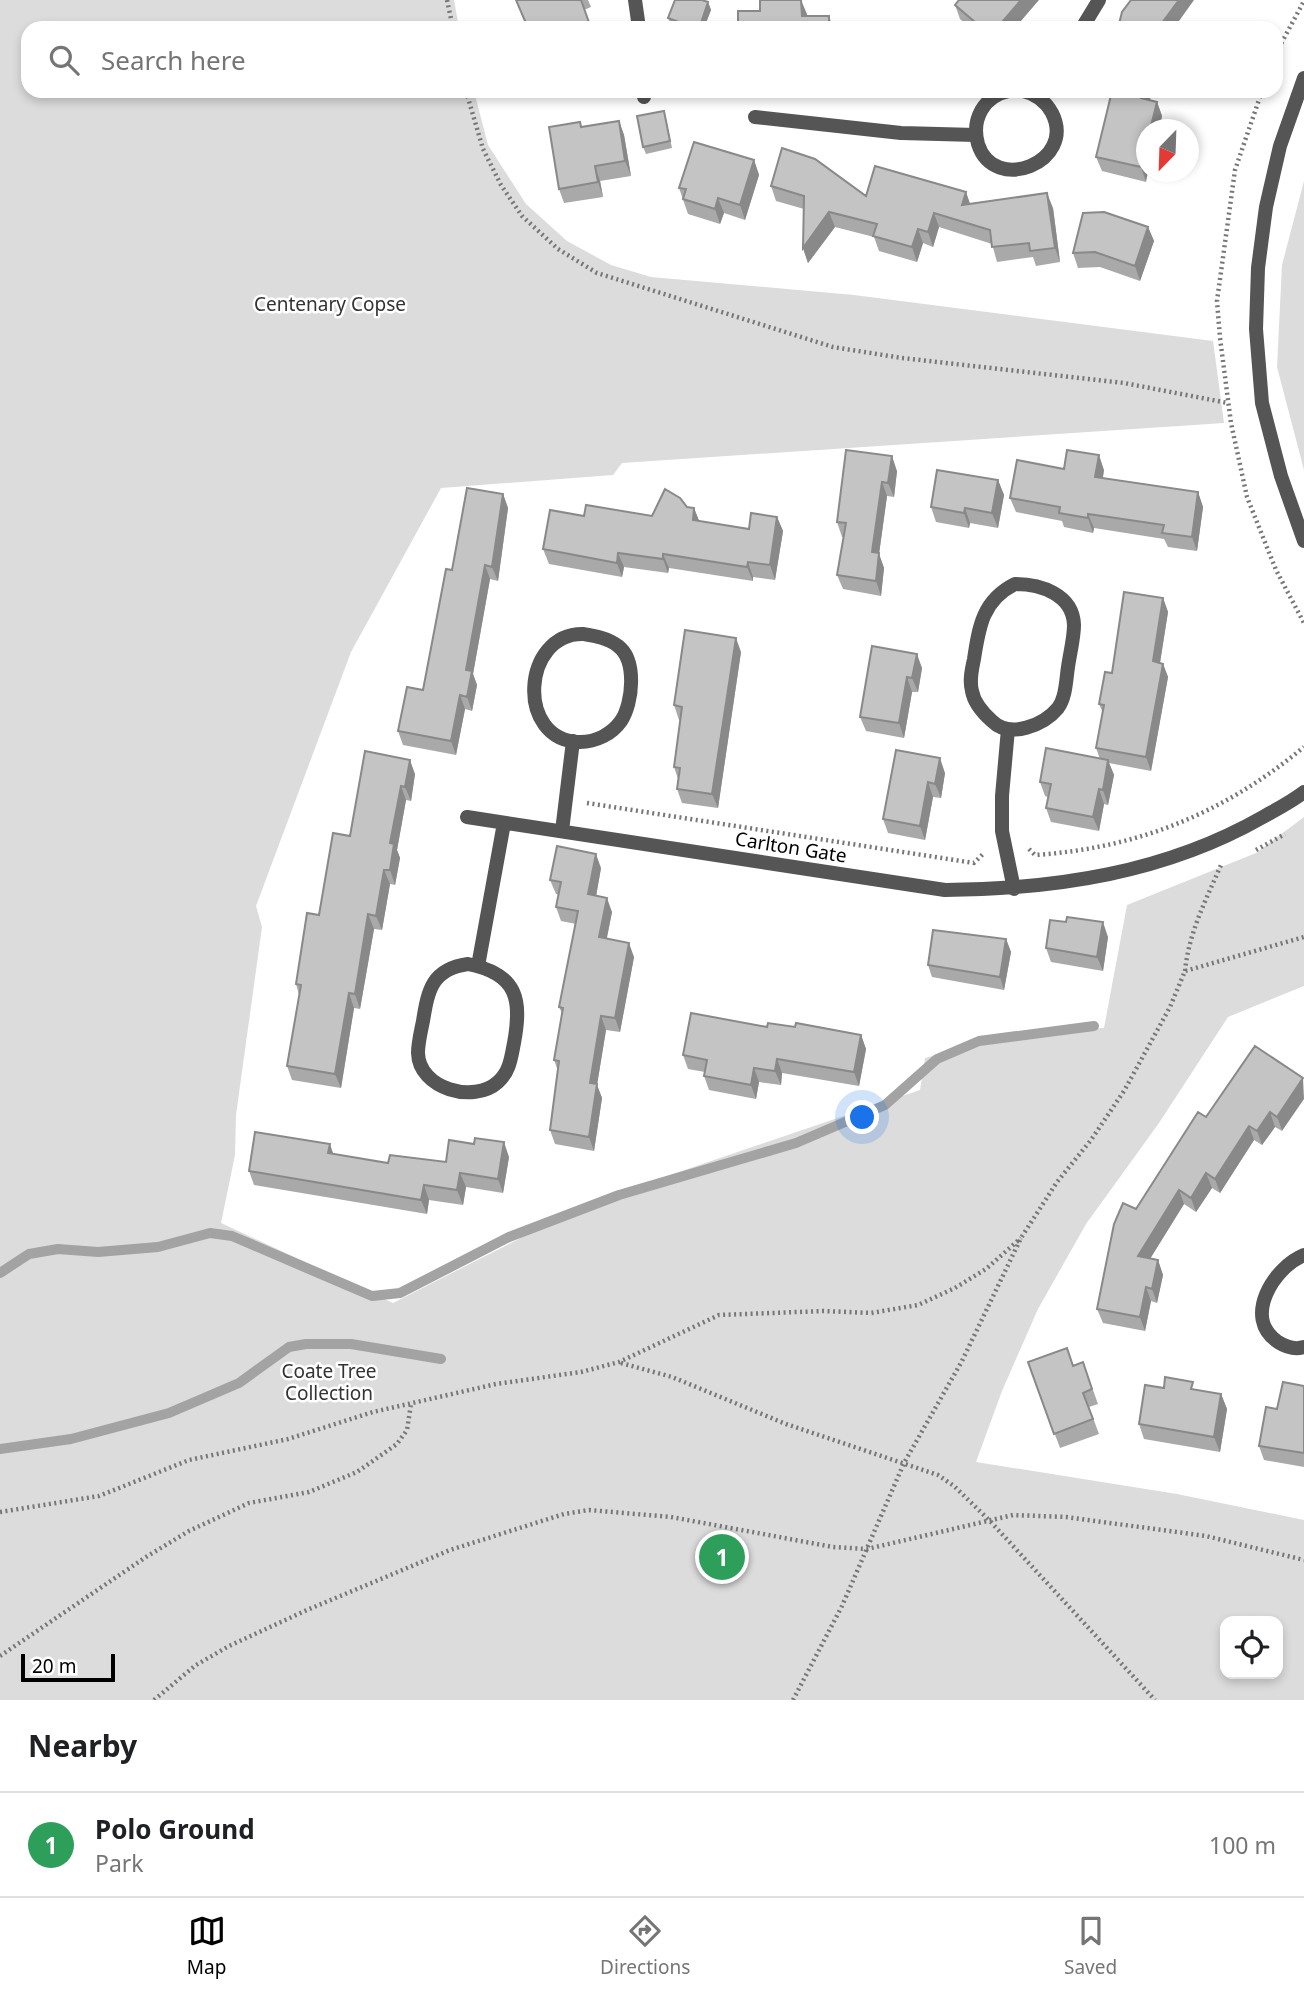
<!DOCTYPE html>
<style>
body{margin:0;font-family:"Noto Sans",sans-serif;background:#f2f2f2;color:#202124}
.controls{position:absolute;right:21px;bottom:21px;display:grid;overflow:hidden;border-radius:14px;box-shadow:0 4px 10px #0003}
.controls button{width:63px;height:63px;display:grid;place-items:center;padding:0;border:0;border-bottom:2px solid #e0e0e0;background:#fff;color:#202124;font:35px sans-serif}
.compass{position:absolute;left:1136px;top:119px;width:63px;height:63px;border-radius:50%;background:#fff;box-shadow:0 4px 10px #0003;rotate:203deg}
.scale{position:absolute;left:21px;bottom:18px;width:94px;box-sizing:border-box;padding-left:7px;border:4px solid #000;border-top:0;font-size:19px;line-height:24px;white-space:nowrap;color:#000;-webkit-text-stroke:5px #fff;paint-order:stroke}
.you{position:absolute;left:863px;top:1118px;width:24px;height:24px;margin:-18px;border:5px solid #fff;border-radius:50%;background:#1a73e8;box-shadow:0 0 0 10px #1a73e833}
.badge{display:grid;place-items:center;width:46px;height:46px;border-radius:50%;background:#000;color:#fff;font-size:23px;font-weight:700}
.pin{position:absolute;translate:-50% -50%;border:4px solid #fff;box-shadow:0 2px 7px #0006}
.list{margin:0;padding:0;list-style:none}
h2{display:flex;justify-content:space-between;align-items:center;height:91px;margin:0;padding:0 28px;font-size:30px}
h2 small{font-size:23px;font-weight:400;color:#757577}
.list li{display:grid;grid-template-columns:46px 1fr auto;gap:21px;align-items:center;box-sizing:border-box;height:105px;padding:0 28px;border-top:2px solid #e0e0e0}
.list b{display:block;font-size:26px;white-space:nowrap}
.list p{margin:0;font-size:23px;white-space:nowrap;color:#757577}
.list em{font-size:23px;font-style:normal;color:#757577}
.icon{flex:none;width:38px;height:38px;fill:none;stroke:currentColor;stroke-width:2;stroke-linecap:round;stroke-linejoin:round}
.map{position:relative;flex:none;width:1304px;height:1700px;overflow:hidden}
.search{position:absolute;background:#fff;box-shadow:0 4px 10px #0003;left:21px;right:21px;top:21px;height:77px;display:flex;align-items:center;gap:18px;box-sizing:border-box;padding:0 24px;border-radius:21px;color:#757577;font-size:26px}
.sheet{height:196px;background:#fff}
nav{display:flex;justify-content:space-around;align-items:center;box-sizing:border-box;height:98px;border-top:2px solid #e0e0e0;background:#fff;font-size:19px;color:#757577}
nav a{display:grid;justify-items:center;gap:4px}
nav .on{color:#000}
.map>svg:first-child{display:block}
.green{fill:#dcdcdc;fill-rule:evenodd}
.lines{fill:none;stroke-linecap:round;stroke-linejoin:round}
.stream{stroke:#a3a3a3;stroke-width:10}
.path{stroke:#777;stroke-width:4.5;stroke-dasharray:2 3.5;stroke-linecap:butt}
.service{stroke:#555;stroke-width:14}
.minor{stroke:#555;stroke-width:14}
.wall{fill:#a9a9a9}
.shaded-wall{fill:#898989}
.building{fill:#c4c4c4;stroke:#898989;stroke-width:2}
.labels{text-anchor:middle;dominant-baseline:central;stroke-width:5;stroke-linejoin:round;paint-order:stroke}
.park-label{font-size:19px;fill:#333;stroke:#fff}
.street-label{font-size:19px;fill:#000;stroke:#fff}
</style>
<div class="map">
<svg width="1304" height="1700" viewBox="0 0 1304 1700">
<rect width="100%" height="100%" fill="#fff"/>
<path class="green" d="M0 0H454L459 28H28V91H474L488 145 526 204 567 241 611 265 651 277 854 295 1213 341 1224 423 622 463 613 475 441 488 351 652 256 906 262 927 236 1115 235 1155 221 1223 393 1303 556 1220 664 1177 920 1090 925 1058 1021 1032 1104 1028 1127 905 1256 853 1304 817V986L1228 1017 1159 1123 1086 1224 1038 1309 1002 1391 976 1462 1177 1494 1304 1520V1700H0ZM1225 1621H1278V1674H1225Z
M1304 181V470L1277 367 1282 265Z"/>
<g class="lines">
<path class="stream" d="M0 1273 29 1254 58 1249 98 1252 158 1247 210 1233 232 1236 372 1296 400 1293 509 1237 619 1195 796 1143 885 1105 937 1059 979 1041 1094 1026
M0 1449 71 1439 169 1413 239 1383 289 1347 306 1344H351L441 1359"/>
<path class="path" d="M447 0 453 28
M1276 53 1304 1
M466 91 483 149 501 185 522 216 558 249 597 273 833 347 902 358 1124 383 1228 403
M1262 91 1235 170 1217 301 1220 338 1231 423 1247 497 1276 570 1304 623
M587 803 974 863 983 854
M1029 849 1035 855C1139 848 1224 813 1304 747
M1256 850 1285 834
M1185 971C1189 932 1206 900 1221 865
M621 1363 672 1377 786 1424 938 1475 954 1486 990 1521 1155 1700
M0 1512 99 1496 189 1460 288 1439 373 1412 496 1384 581 1372 619 1362 719 1315 824 1311 871 1313 918 1305 955 1288 986 1269 1021 1238
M0 1656 146 1557 189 1531 249 1503 309 1492 357 1472 397 1444 407 1430 411 1404
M154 1700 196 1665 229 1646 307 1610 450 1550 564 1514 589 1510 671 1517 833 1547 867 1549 1013 1515 1066 1517 1206 1536 1304 1560
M793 1700 842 1606 904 1463 962 1361 1021 1238 1057 1182 1091 1140 1124 1091 1170 1007 1185 971 1304 937"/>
<path class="service" d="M635 0 639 28
M643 91 644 97
M755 117 901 133 976 135
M1304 1255C1274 1267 1242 1318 1278 1342 1286 1347 1295 1350 1304 1347"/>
<path class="minor" d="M1082 28 1099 0
M1304 78 1280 146 1266 207 1258 268 1256 329 1262 403 1281 476 1304 541
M1009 91C984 96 971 119 978 144 994 195 1077 162 1052 113 1046 102 1036 94 1023 91
M1015 584C1040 584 1073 594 1074 625 1074 638 1070 653 1068 667 1066 680 1066 697 1058 708 1044 725 1010 739 992 721 983 713 974 703 972 691 969 680 972 669 974 659 979 626 983 600 1015 584Z
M583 634C595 636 608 638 618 646 637 660 633 703 621 721 612 734 596 742 580 742 515 741 522 633 583 634Z
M1008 729 1002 796V831L1014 889
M467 817 945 890C1056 889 1165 873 1263 817 1277 809 1291 802 1304 792
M562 831 573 741
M468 964C518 974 522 1000 514 1043 511 1058 510 1071 498 1082 474 1104 419 1089 418 1053 418 1043 421 1031 423 1021 428 990 432 969 468 964Z
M478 966 504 823"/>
</g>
<path class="wall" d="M516 0H588L591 7 584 10 591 28H527Z
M708 2 711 10 704 28H679L671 25 668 18Z
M955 5 1015 28H970L960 19Z
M874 91H932L922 96H876Z
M1112 91H1152L1150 100 1157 102 1162 116 1159 130H1146V182L1102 171 1096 157Z
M664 111 666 119 672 148 646 154 643 147Z
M619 121 624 135 631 176 600 181 603 197 564 203 559 189 580 122 582 127Z
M754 160 759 175 745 220 724 213 720 224 688 214 679 188Z
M771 186 866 196 966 192 970 204 1053 208 1060 262 1036 266 1033 257 997 262 992 244 939 227 933 247 923 243 917 262 879 251 874 237 835 227 808 263 803 248 804 209 776 201Z
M1148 227 1154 241 1140 281 1100 267 1078 268 1073 253Z
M846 450 897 471 894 497 887 496 879 554 884 568 881 596 843 589 837 575 844 537H842L837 522Z
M1064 469 1104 470 1103 478 1198 492 1203 507 1197 551 1168 547 1164 539 1094 528 1093 533 1064 527 1062 521 1016 512 1010 498Z
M998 480 1004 495 998 528 970 523 969 528 936 522 931 507Z
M503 494 508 508 498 581 490 579 473 674 477 685 472 711 465 709 456 755 403 745 398 731 423 690Z
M687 507 694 508 699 521 749 529 777 517 783 531 775 580 753 577V581L669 568 668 573 624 567 622 577 549 564 543 549 584 516H652Z
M1163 598 1168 612 1160 663 1163 664 1168 677 1151 771 1109 763 1114 775 1108 805 1104 804 1099 831 1051 822 1046 808 1048 797 1045 796 1040 782 1100 759 1096 748 1103 713 1099 704 1112 673Z
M872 646 922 668 918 692H912L904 738 866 731 860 717Z
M741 652 718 808 682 803 677 789 678 779 674 767 680 720H679L674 705Z
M896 750 945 773 941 798 933 797 925 840 888 833 883 819Z
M365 751 415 774 411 801 406 800 397 850 400 858 395 885 390 884 382 930 374 929 360 1009 354 1008 341 1088 292 1080 287 1066 299 995 296 984 319 915 350 836Z
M601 868 596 896 612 912 607 938 634 957 620 1032 606 1030 597 1085 602 1098 594 1151 555 1144 550 1130 558 1071 554 1060 562 1013 559 1007 576 924 561 921 556 907 559 895 556 894 550 880Z
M1066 922 1108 937 1103 971 1051 962 1046 948Z
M1006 939 1011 952 1004 990 932 977 928 965Z
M767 1027H795L861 1035 866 1049 859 1086 782 1073 781 1085 759 1082 756 1099 709 1090 704 1076 705 1072 688 1069 683 1055Z
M1255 1046 1282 1131 1275 1127 1262 1145 1254 1140 1220 1193 1212 1188 1196 1212 1184 1204 1150 1259 1158 1260 1163 1275 1157 1303 1151 1301 1145 1331 1103 1323 1097 1309 1136 1209 1206 1117Z
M333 1154 388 1163 446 1162 509 1157 503 1193 466 1187 463 1205 429 1200 427 1214 254 1185 249 1171Z
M1028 1362 1073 1366 1083 1362 1098 1404 1089 1407 1099 1434 1060 1448Z
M1304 1386V1467L1264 1460 1259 1446 1277 1409Z
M1164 1388 1196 1390 1221 1394 1227 1409 1220 1452 1144 1439 1139 1424Z"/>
<path class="shaded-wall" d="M801 0 807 14V28L802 16Z
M1021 0H1039L1015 28H997Z
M1179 0H1194L1174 28H1161L1162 23Z
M708 2 711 10 704 28H700V26Z
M829 16 833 28H829Z
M1143 91H1152L1146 112 1141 98Z
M1157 102 1162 116 1159 130H1150Z
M619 121 624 135 631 176 625 161Z
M1146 143V172H1148L1146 182 1141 167Z
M754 160 759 175 745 220 740 205Z
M595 166 600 181 603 197 598 182Z
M966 192 971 207 962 205Z
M1047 193 1053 208 1060 262 1055 248Z
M718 198 724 213 720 224 715 209Z
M829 212 835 227 808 263 803 248Z
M934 213 939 227 933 247 928 232Z
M1148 227 1154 241 1140 281 1135 266Z
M918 229 923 243 917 262 912 247Z
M1099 455 1104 470 1100 491 1095 477Z
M892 456 897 471 894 497 888 483Z
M998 480 1004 495 998 528 992 513Z
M882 482 887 496 879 554 884 568 881 596 876 581 872 552Z
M1198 492 1203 507 1197 551 1192 537Z
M503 494 508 508 498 581 492 567Z
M694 508 700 523 693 520Z
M965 508 970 523 969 528 964 513Z
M1088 514 1094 528 1093 533 1088 518Z
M777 517 783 531 775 580 770 565Z
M618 553 624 567 622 577 617 563Z
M663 554 669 568 668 573 663 559Z
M748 562 753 577V581L747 567Z
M485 565 490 579 473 674 477 685 472 711 467 697 466 670Z
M1163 598 1168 612 1158 675 1153 661Z
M736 638 741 652 718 808 712 794Z
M917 654 922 668 918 692 912 678Z
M1163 664 1168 677 1151 771 1146 757Z
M907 677 912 692 904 738 899 723Z
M460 695 465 709 456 755 451 741Z
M940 758 945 773 941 798 935 784Z
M410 760 415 774 411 801 405 787Z
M1108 760 1114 775 1108 805 1103 790Z
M928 782 933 797 925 840 920 826Z
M401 786 406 800 397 850 400 858 395 885 390 870V843Z
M1099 789 1104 804 1099 831 1093 817Z
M596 854 601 868 594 908 588 894Z
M384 870 390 884 382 930 376 916Z
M607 898 612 912 604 951 599 937Z
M368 914 374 929 360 1009 355 994Z
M1103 922 1108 937 1103 971 1097 957Z
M1006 939 1011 952 1004 990 1000 977Z
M629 943 634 957 620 1032 615 1018Z
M349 993 354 1008 341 1088 335 1074Z
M601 1016 606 1030 597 1085 602 1098 594 1151 589 1137 590 1083Z
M861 1035 866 1049 859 1086 854 1072Z
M777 1059 782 1073 781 1085 775 1071Z
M754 1068 759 1082 756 1099 751 1085Z
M1303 1078 1304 1099 1282 1131 1277 1117Z
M1270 1112 1275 1127 1262 1145 1257 1131Z
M1249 1126 1254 1140 1220 1193 1215 1179Z
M504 1142 509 1157 503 1193 498 1179Z
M330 1144 335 1159 328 1153Z
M460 1173 466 1187 463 1205 457 1190Z
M1206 1173 1212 1188 1196 1212 1191 1198Z
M424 1185 429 1200 427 1214 421 1200Z
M1179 1190 1184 1204 1143 1270 1138 1256Z
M1158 1260 1163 1275 1157 1303 1152 1289Z
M1146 1287 1151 1301 1145 1331 1140 1317Z
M1221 1394 1227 1409 1220 1452 1214 1437Z"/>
<path class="building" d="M516 0H581L591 28H548L546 23 532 28H528Z
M675 0H702L708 2 700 26H689L668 18Z
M760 0H801L802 16H829V28H738V11H760Z
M959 0H1021L997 28H982L955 5Z
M1131 0H1179L1162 23 1161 28H1118L1122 12Z
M1112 91H1143L1141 98 1157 102 1150 130H1146V143L1141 167 1096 157Z
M664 111 670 141 643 147 637 116Z
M619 121 625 161 595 166 598 182 559 189 549 127 580 122 581 127Z
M694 142 754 160 740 205 718 198 715 209 683 199 686 189 679 188Z
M782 148 815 159 866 196 875 166 966 192 962 205 1047 193 1055 248 1030 251 1029 243 992 247 990 230 934 213 928 232 918 229 912 247 873 236 877 224 829 212 803 248 804 196 771 186Z
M1104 212 1148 227 1135 266 1095 252 1073 253 1083 213Z
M846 450 892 456 888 483 882 482 872 552 879 553 876 581 837 575 846 523 837 522Z
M1067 450 1099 455 1095 477 1198 492 1192 537 1162 533 1164 525 1088 514V518L1059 513 1060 507 1010 498 1017 460 1064 469Z
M937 470 998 480 992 513 965 508 964 513 931 507Z
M467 488 503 494 492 567 485 565 466 670 472 671 467 697 460 695 451 741 398 731 407 687 423 690 446 569 452 570Z
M665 489 680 498 687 507 694 508 693 520 749 529 751 513 777 517 770 565 748 562 747 567 663 554V559L618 553 617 563 543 549 550 510 584 516 586 505 652 516Z
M1124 592 1163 598 1153 661 1163 664 1146 757 1096 748 1104 705 1099 704 1105 672 1112 673Z
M685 630 736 638 712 794 677 789 680 768 674 767 682 707 674 705Z
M872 646 917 654 912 678 907 677 899 723 860 717Z
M1046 748 1108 760 1103 790 1099 789 1093 817 1046 808 1051 784 1040 782Z
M896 750 940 758 935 784 928 782 920 826 883 819Z
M365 751 410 760 405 787 401 786 390 843 394 844 390 870H384L376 916 368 914 355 994 349 993 335 1074 287 1066 301 985 296 984 307 913 319 915 333 833 350 836Z
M557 846 596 854 588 894 607 898 599 937 629 943 615 1018 601 1016 590 1083 597 1084 589 1137 550 1130 559 1061 554 1060 563 1008 559 1007 578 911 556 907 561 882 550 880Z
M1067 917 1103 922 1097 957 1046 948 1050 920 1066 922Z
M933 930 1006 939 1000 977 928 965Z
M691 1013 767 1027 768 1023 795 1027 796 1023 861 1035 854 1072 777 1059 775 1071 754 1068 751 1085 704 1076 707 1060 683 1055Z
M1255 1046 1303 1078 1277 1117 1270 1112 1257 1131 1249 1126 1215 1179 1206 1173 1191 1198 1179 1190 1138 1256 1158 1260 1152 1289 1146 1287 1140 1317 1097 1309 1114 1224 1123 1203 1136 1209 1198 1112 1206 1117Z
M255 1132 330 1144 328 1153 388 1163 390 1155 446 1162 449 1140 474 1144 475 1138 504 1142 498 1179 460 1173 457 1190 424 1185 421 1200 249 1171Z
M1067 1348 1073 1366 1083 1362 1092 1389 1083 1393 1093 1419 1054 1434 1028 1362Z
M1165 1377 1193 1382 1191 1389 1221 1394 1214 1437 1139 1424 1145 1385 1164 1388Z
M1283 1382 1304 1386V1453L1259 1446 1266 1407 1277 1409Z"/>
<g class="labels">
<g class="park-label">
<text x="330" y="304">Centenary Copse</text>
<text x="329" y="1371">Coate Tree<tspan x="329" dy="22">Collection</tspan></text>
</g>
<g class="street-label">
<text transform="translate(791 847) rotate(9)">Carlton Gate</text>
</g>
</g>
</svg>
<div class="controls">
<button><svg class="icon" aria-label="locate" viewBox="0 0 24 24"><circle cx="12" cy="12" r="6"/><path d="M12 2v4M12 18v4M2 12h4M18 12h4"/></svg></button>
</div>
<svg class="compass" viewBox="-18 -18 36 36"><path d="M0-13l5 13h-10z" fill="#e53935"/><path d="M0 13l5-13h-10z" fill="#757577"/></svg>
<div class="scale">20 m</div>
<div class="you"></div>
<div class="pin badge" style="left:722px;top:1557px;background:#2e9e5b">1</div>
<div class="search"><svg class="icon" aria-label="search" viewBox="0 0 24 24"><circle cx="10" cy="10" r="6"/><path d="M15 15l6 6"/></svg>Search here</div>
</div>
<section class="sheet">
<h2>Nearby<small></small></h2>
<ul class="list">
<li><span class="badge" style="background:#2e9e5b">1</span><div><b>Polo Ground</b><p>Park</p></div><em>100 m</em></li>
</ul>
</section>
<nav>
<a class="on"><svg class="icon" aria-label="map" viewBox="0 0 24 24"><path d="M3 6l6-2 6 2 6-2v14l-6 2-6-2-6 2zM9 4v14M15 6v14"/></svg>Map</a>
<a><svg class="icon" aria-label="directions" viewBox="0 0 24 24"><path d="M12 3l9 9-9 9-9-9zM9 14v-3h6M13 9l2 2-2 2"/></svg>Directions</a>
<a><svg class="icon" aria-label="saved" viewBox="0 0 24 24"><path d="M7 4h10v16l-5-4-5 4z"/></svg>Saved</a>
</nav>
